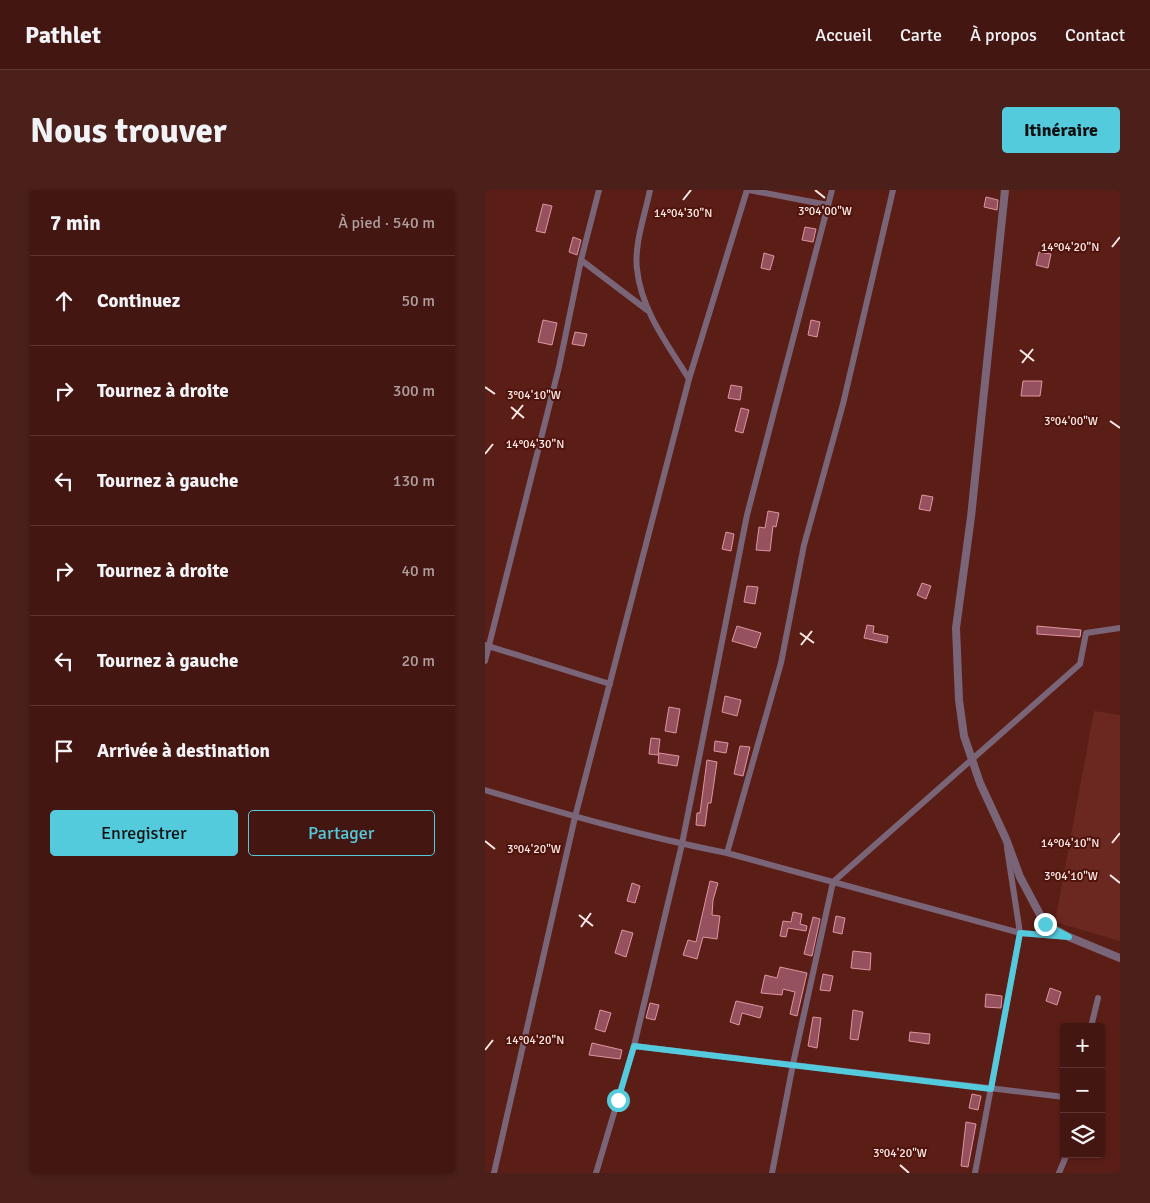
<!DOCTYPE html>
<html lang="fr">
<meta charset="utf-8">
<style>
body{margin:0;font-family:Signika,sans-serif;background:#4b1f1a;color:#f1f3f6}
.controls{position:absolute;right:15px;bottom:15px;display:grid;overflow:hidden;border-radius:5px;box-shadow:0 1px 4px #0004}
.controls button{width:45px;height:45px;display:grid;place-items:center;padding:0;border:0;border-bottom:1px solid #5c3531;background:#441611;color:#f1f3f6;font:25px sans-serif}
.stop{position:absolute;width:15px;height:15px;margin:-11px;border:4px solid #54cadd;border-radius:50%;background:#fff}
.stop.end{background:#54cadd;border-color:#fff;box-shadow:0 1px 5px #0008}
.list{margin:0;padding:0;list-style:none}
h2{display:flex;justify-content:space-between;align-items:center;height:65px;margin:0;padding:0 20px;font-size:21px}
h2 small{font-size:16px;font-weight:400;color:#af9f9f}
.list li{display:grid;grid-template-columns:32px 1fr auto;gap:15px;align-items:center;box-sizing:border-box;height:90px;padding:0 20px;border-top:1px solid #5c3531}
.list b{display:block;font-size:19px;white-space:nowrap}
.list em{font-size:16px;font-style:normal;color:#af9f9f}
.actions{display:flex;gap:10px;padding:15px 20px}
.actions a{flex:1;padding:11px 0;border:1px solid #54cadd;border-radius:5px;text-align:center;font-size:18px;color:#54cadd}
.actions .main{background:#54cadd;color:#111}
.icon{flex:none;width:28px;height:28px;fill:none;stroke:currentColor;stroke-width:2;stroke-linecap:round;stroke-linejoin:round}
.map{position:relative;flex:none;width:635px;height:983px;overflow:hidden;border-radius:5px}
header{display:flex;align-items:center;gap:30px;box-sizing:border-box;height:70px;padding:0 25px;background:#441611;border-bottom:1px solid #5c3531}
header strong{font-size:24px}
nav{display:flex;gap:28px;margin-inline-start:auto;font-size:18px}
.intro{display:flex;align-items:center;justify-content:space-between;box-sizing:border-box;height:120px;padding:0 30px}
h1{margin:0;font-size:35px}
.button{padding:12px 22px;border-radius:5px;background:#54cadd;color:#111;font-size:18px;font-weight:700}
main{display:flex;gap:30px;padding:0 30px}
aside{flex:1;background:#441611;border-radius:5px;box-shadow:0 1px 4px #0004}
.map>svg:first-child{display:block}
.built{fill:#6b2820}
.building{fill:#95515d;stroke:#e095a0}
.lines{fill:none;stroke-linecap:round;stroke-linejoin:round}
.minor{stroke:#7a6478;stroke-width:6}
.tertiary{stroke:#7a6478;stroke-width:8}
.route{stroke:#54cadd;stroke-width:6}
.ticks{fill:none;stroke:#fbeae7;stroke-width:2}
.ticks-label{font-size:12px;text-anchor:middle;fill:#fbeae7;stroke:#4f130c;stroke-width:4;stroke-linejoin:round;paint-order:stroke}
</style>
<header>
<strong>Pathlet</strong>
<nav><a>Accueil</a><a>Carte</a><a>À propos</a><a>Contact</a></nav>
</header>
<div class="intro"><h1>Nous trouver</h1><a class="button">Itinéraire</a></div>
<main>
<aside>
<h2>7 min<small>À pied · 540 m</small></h2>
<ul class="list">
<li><svg class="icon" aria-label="ahead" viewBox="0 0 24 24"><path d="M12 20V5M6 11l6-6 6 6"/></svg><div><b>Continuez</b></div><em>50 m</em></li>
<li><svg class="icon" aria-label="right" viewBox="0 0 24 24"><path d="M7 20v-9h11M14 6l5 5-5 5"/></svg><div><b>Tournez à droite</b></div><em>300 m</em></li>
<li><svg class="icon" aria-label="left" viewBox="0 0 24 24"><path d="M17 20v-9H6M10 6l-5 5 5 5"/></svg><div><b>Tournez à gauche</b></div><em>130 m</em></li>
<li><svg class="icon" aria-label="right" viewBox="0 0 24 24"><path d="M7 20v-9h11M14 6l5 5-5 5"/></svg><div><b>Tournez à droite</b></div><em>40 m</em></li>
<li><svg class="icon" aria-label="left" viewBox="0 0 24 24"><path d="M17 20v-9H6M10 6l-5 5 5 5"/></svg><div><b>Tournez à gauche</b></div><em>20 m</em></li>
<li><svg class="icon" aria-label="arrive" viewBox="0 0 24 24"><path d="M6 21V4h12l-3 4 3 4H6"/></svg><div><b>Arrivée à destination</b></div></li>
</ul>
<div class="actions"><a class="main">Enregistrer</a><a>Partager</a></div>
</aside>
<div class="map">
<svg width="635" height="983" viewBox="0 0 635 983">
<rect width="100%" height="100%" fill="#5b1e17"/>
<path class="built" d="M609 521 635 525V751L570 732Z"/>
<path class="building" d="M501 7 513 10 512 20 499 17Z
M58 14 67 16 60 43 51 41Z
M320 37 331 39 328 52 317 50Z
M88 47 96 50 92 65 84 62Z
M554 62 566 64 563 78 551 75Z
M279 63 289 66 285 80 276 78Z
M58 130 72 133 67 155 53 152Z
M326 130 335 132 332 147 323 145Z
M90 142 102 144 99 156 87 154Z
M538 191H557L555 206H536Z
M246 195 257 197 255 210 243 208Z
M256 218 264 220 258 243 250 241Z
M437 305 448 307 445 321 434 319Z
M283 321 294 323 291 337 288 336 285 361 271 360 274 337 280 338Z
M241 342 249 344 246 361 237 359Z
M437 393 446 396 441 409 432 405Z
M262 396 273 397 270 414 259 412Z
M382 435 389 436 388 443 403 446 402 453 379 448Z
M252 436 276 443 271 458 247 451Z
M552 436 596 440 595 447 552 444Z
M240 506 256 510 252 526 237 522Z
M184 517 195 519 191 543 180 541Z
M166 548 175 549 173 565 164 564Z
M230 551 243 553 241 563 229 561Z
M255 556 265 557 258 586 249 584Z
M174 563 194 566 192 576 173 573Z
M222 570 232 572 226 613H223L220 636 211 635 212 623H215Z
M225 691 233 693 228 710 227 725 235 726 232 749 218 747 212 769 198 765 203 750 211 752Z
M147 693 155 696 150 713 142 711Z
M308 722 317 724 315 734 322 736 321 741 303 738 301 747 295 746 298 731 306 732Z
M351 726 360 728 357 744 348 742Z
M328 727 335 729 327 766 319 764Z
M137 740 148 743 141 767 130 763Z
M368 761 386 763 385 780 366 778Z
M295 777 322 783 312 826 305 824 310 802 298 799 297 805 276 803 280 785 292 788Z
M338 784 348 786 345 801 335 800Z
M565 798 576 802 572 815 561 811Z
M501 804 517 806 516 818 500 817Z
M251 811 278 817 275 828 257 823 254 835 245 832Z
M165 813 174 815 170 830 161 828Z
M115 820 126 823 120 842 110 839Z
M368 820 378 822 373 850 365 849Z
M328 827 336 828 332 858 323 856Z
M425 842 445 844 444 854 424 851Z
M107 853 137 860 135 869 104 865Z
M487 904 496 906 493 920 484 918Z
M481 932 491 934 483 977 476 976Z"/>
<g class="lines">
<path class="minor" d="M165 0C160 25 149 54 152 79 156 120 183 155 204 189
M264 0 343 15
M96 70 162 120
M0 455 125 494
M0 471 74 177 96 70 114 0
M0 600C80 624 160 647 242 663L535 743 583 747
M242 663 296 473 319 355 358 214 408 0
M606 837 613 808
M149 856 579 907
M9 983 90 627 204 189 262 0
M111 983 149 856 197 654 262 325 347 0
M287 983 308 874 348 692 595 474 601 443 635 438
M490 983 535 743 522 658
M574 983 582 964"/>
<path class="tertiary" d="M520 0 486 327 471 438 474 510 479 546 495 593 521 649 535 687 560 734 584 747 635 768"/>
</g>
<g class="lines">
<path class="route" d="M133 910 149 856 506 899 535 743 584 747 560 734"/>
</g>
<path class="ticks" d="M330 0 340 8M198 10 206 0M627 57 635 47M535 160 549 171M537 173 548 159M0 197 10 204M26 217 39 228M27 229 38 215M625 231 635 238M0 264 8 254M315 443 329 453M316 455 327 441M0 651 10 659M627 653 635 643M625 685 635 693M94 725 108 736M96 737 106 723M0 860 8 850M415 975 424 983"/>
<g class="ticks-label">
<text x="340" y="25">3°04'00"W</text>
<text x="198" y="27">14°04'30"N</text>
<text x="585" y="61">14°04'20"N</text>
<text x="49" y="209">3°04'10"W</text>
<text x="586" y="235">3°04'00"W</text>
<text x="50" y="258">14°04'30"N</text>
<text x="585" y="657">14°04'10"N</text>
<text x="49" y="663">3°04'20"W</text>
<text x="586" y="690">3°04'10"W</text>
<text x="50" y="854">14°04'20"N</text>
<text x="415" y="967">3°04'20"W</text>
</g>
</svg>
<div class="controls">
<button>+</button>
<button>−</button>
<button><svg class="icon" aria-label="layers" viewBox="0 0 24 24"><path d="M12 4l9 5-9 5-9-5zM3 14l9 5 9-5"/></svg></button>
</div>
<div class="stop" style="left:133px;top:910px"></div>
<div class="stop end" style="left:560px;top:734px"></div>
</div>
</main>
